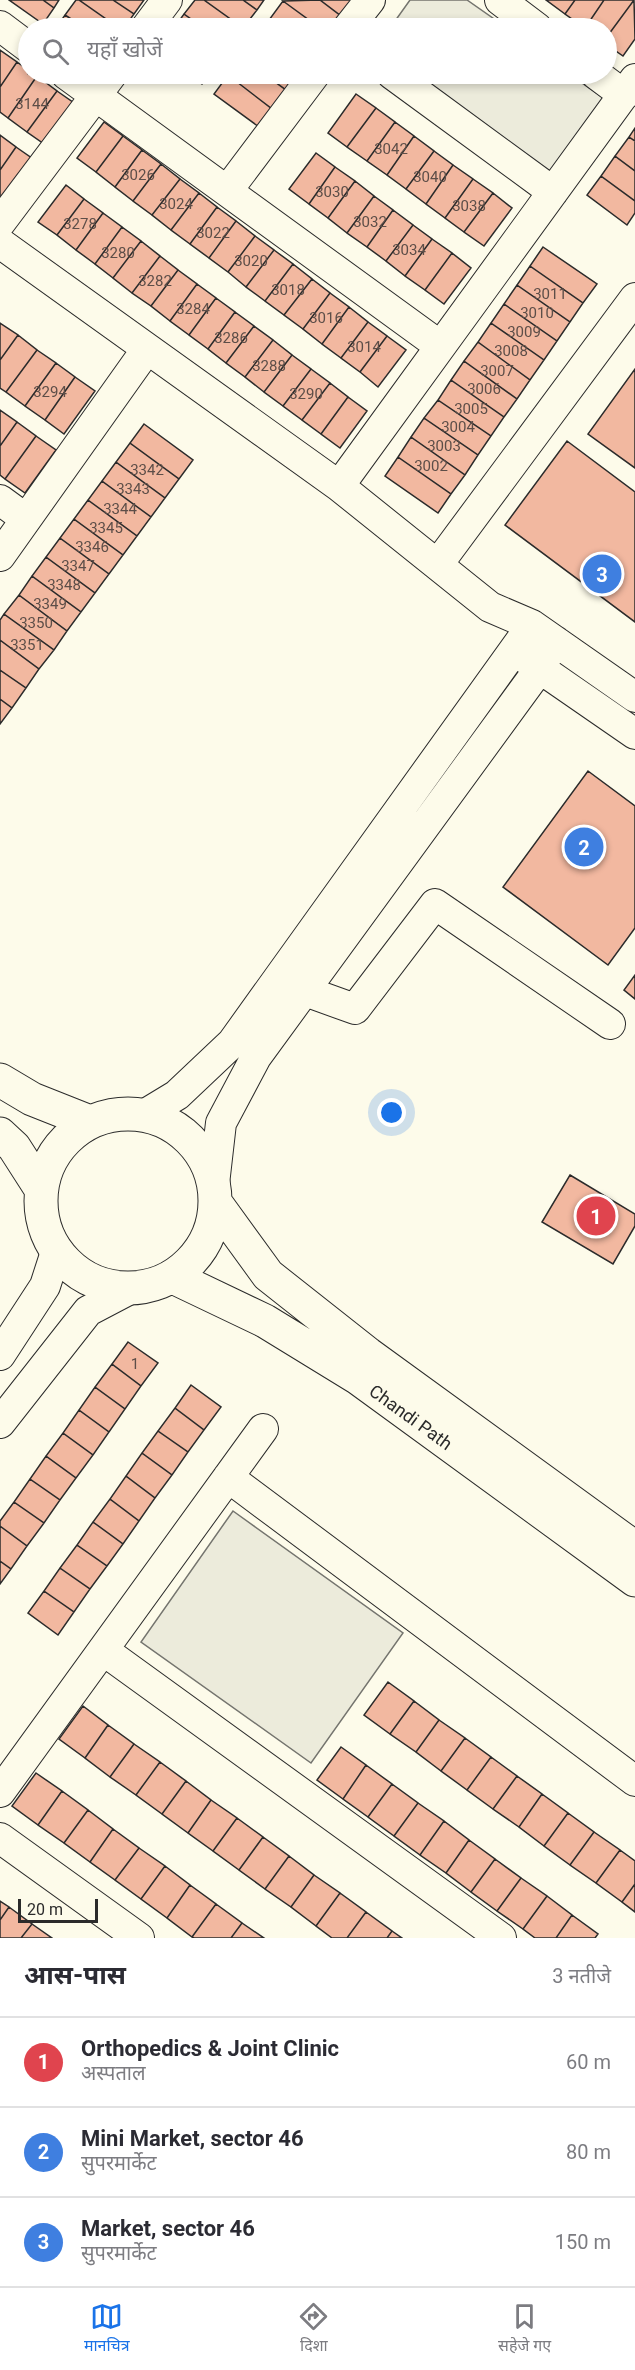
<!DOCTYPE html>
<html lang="hi">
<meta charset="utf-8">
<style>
body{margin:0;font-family:Roboto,"Noto Sans Devanagari",sans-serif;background:#f7f7f7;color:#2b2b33}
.scale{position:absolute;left:18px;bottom:15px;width:80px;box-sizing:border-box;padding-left:6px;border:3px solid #2b2b2b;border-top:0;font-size:16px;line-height:21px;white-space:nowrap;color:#2b2b2b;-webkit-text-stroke:4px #fdfbea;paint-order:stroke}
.you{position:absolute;left:392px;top:1113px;width:21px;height:21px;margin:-15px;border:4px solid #fff;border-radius:50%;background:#1a73e8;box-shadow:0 0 0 9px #1a73e833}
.badge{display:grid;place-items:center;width:39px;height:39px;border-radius:50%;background:#1a73e8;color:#fff;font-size:20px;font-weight:700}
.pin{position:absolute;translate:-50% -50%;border:3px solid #fff;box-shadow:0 2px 6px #0006}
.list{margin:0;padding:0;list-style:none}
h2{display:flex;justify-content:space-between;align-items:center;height:78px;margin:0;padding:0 24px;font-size:26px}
h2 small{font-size:20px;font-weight:400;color:#7c7c81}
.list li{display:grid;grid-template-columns:39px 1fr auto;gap:18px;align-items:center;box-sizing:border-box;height:90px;padding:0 24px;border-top:2px solid #e1e1e2}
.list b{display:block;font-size:22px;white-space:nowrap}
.list p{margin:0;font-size:20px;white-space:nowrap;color:#7c7c81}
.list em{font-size:20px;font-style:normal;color:#7c7c81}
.icon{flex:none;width:33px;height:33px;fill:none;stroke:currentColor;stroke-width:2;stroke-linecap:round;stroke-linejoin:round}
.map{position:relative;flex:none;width:635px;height:1938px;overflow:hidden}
.search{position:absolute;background:#fff;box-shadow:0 3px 9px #0003;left:18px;right:18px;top:18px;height:66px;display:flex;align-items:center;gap:15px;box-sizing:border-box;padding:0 21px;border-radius:33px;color:#7c7c81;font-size:22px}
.sheet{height:348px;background:#fff}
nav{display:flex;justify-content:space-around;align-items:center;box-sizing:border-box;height:84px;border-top:2px solid #e1e1e2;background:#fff;font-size:16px;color:#7c7c81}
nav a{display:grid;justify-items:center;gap:3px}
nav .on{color:#1a73e8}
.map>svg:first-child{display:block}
.green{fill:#ecebdb;stroke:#74746e;stroke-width:1.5}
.building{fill:#f2b8a0;stroke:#2b2b2b;stroke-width:1.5}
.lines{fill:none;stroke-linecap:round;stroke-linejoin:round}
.minor-casing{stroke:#2b2b2b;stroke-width:32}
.major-casing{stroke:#2b2b2b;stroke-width:35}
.minor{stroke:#fdfbea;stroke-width:30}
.major{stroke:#fdfbea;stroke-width:33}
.labels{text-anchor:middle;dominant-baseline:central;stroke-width:4.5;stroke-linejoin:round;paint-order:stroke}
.number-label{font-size:15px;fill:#5d4e48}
.street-label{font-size:18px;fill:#2b2b2b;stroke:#fdfbea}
</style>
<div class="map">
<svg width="635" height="1938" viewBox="0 0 635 1938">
<rect width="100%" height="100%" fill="#fdfbea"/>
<path class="green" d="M410 0H467L507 28H390Z
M410 74H569L606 100 552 176Z
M233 1511 403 1633 311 1763 141 1642Z"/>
<path class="building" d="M9 0H43L54 8 43 24Z
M43 0H59L54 8Z
M76 0H79L119 28H85L65 15Z
M79 0H113L134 14 124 28H119Z
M113 0H144L134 14Z
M195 0H204L243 28H204L184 14Z
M204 0H243L257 10 243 28Z
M243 0H264L257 10Z
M320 0H353L341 16Z
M320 0 341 16 332 28H320L283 1Z
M546 0H575L565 14Z
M575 0H604L585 28 565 14Z
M604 0H634L606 38V28H585Z
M634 0 635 39 623 56 606 44V38Z
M283 1 320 28H281L269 20Z
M184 14 204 28H174Z
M65 15 85 28H56Z
M269 20 281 28H262Z
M0 50 17 62 0 87Z
M17 62 28 70V74L37 76 8 118 0 112V87Z
M187 74H210L202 84Z
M229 74H264L286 90 272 109 228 75Z
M264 74H299L286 90Z
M228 75 272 109 259 127 214 94Z
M37 76 57 91 27 132 8 118Z
M57 91 77 105 47 146 27 132Z
M356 94 376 108 347 147 328 133Z
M376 108 395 122 367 161 347 147Z
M104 122 123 136 96 172 77 158Z
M395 122 414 136 387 175 367 161Z
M635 128V141L629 137Z
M0 135 16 147 0 170Z
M123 136 142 150 115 187 96 172Z
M414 136 434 151 406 189 387 175Z
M629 137 635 141V171L615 156Z
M16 147 36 161 7 202 0 197V170Z
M142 150 161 164 133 201 115 187Z
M434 151 453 165 426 204 406 189Z
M316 153 335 167 309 204 289 189Z
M615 156 635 171V201L601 176Z
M161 164 180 179 152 215 133 201Z
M453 165 473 179 445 218 426 204Z
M335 167 355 181 328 218 309 204Z
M601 176 635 201V213L627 225 587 195Z
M180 179 199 193 171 230 152 215Z
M473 179 493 193 464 232 445 218Z
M355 181 374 196 347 233 328 218Z
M66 185 84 199 57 235 38 222Z
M199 193 217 207 190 244 171 230Z
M493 193 512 208 484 246 464 232Z
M374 196 393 210 367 247 347 233Z
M84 199 103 213 76 250 57 235Z
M217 207 236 221 209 258 190 244Z
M393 210 413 225 386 261 367 247Z
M103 213 122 227 95 264 76 250Z
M236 221 255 236 228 272 209 258Z
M413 225 432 239 405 276 386 261Z
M122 227 141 241 113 278 95 264Z
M255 236 274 250 246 287 228 272Z
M432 239 452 253 425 290 405 276Z
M141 241 160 256 132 293 113 278Z
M543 247 597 284 583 303 530 266Z
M274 250 293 264 265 301 246 287Z
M452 253 471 268 444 304 425 290Z
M160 256 178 270 151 306 132 293Z
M293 264 312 279 284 315 265 301Z
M530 266 583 303 570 322 517 285Z
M178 270 197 284 170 321 151 306Z
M312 279 330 293 303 329 284 315Z
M197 284 216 298 189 335 170 321Z
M517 285 570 322 557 341 504 304Z
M330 293 349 307 322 344 303 329Z
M216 298 235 312 208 349 189 335Z
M504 304 557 341 544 360 491 323Z
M349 307 368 322 341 358 322 344Z
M235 312 254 326 226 363 208 349Z
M368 322 387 336 360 372 341 358Z
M0 323 18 335 0 360Z
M491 323 544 360 530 380 478 342Z
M254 326 273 340 245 377 226 363Z
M18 335 37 350 6 392 0 388V360Z
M387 336 406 350 378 387 360 372Z
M273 340 292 355 264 392 245 377Z
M478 342 530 380 517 399 464 361Z
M37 350 56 363 25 406 6 392Z
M292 355 311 369 283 406 264 392Z
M464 361 517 399 504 417 451 380Z
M56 363 75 377 45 420 25 406Z
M311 369 330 383 302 420 283 406Z
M635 369V468L588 434Z
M75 377 95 391 64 434 45 420Z
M451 380 504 417 491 436 438 400Z
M330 383 348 397 321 434 302 420Z
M348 397 367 411 340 448 321 434Z
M438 400 491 436 478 455 424 418Z
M0 410 17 422 0 446Z
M424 418 478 455 465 475 411 437Z
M17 422 36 436 5 479 0 475V446Z
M144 424 193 460 179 479 130 443Z
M36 436 56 450 25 493 5 479Z
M411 437 465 475 451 494 398 457Z
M567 441 635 492V622L505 525Z
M130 443 179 479 165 498 116 462Z
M398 457 451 494 438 513 385 476Z
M116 462 165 498 151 517 102 481Z
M102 481 151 517 137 536 88 500Z
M88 500 137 536 123 555 74 519Z
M74 519 123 555 109 574 60 538Z
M60 538 109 574 95 593 46 557Z
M46 557 95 593 81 612 32 576Z
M32 576 81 612 67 631 19 595Z
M19 595 67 631 54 650 4 614Z
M4 614 54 650 39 669 0 640V620Z
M0 640 39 669 26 688 0 670Z
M0 670 26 688 12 708 0 699Z
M0 699 12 708 0 724Z
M588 771 635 806V928L608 965 503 887Z
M635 975V999L624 990Z
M570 1175 635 1214V1226L613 1264 542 1222Z
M128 1342 158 1363 141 1386 112 1364Z
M112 1364 141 1386 125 1409 95 1387Z
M191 1385 221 1407 204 1430 175 1408Z
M95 1387 125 1409 109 1432 79 1410Z
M175 1408 204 1430 188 1452 158 1431Z
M79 1410 109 1432 93 1455 63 1433Z
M158 1431 188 1452 172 1475 142 1453Z
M63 1433 93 1455 76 1478 46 1456Z
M142 1453 172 1475 155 1498 126 1476Z
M46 1456 76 1478 60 1500 30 1479Z
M126 1476 155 1498 139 1521 110 1499Z
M30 1479 60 1500 44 1523 14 1502Z
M110 1499 139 1521 123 1544 93 1522Z
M14 1502 44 1523 27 1546 0 1526V1521Z
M93 1522 123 1544 107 1566 77 1545Z
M0 1526 27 1546 11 1569 0 1561Z
M77 1545 107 1566 90 1589 60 1568Z
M0 1561 11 1569 0 1584Z
M60 1568 90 1589 74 1612 44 1591Z
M44 1591 74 1612 58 1635 28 1613Z
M388 1682 414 1701 390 1734 364 1715Z
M414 1701 439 1720 416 1752 390 1734Z
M83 1706 108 1725 85 1758 59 1739Z
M439 1720 465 1738 441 1771 416 1752Z
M108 1725 134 1744 110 1777 85 1758Z
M465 1738 491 1757 467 1790 441 1771Z
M134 1744 160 1762 136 1795 110 1777Z
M341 1747 366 1765 343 1799 317 1780Z
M491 1757 517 1776 493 1809 467 1790Z
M160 1762 186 1781 162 1814 136 1795Z
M366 1765 392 1784 368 1817 343 1799Z
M36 1773 62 1791 38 1825 12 1806Z
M517 1776 542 1794 519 1827 493 1809Z
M186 1781 211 1800 188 1833 162 1814Z
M392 1784 418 1803 394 1836 368 1817Z
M62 1791 88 1810 64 1843 38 1825Z
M542 1794 568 1813 544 1846 519 1827Z
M211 1800 237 1818 213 1851 188 1833Z
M418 1803 444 1821 420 1855 394 1836Z
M88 1810 113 1829 90 1862 64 1843Z
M568 1813 594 1832 570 1865 544 1846Z
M237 1818 263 1837 239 1870 213 1851Z
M444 1821 469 1840 446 1873 420 1855Z
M113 1829 139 1848 115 1880 90 1862Z
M594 1832 620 1850 596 1883 570 1865Z
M263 1837 289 1856 265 1889 239 1870Z
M469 1840 495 1859 471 1892 446 1873Z
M139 1848 165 1866 141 1899 115 1880Z
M620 1850 635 1861V1884L622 1902 596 1883Z
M289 1856 314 1875 291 1907 265 1889Z
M495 1859 521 1878 497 1911 471 1892Z
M165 1866 190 1885 167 1918 141 1899Z
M314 1875 340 1893 316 1926 291 1907Z
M521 1878 547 1896 523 1929 497 1911Z
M635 1884V1912L622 1902Z
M190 1885 216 1904 192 1937 167 1918Z
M340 1893 366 1912 347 1938H332L316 1926Z
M547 1896 572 1915 556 1938H535L523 1929Z
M0 1901 9 1907 0 1920Z
M216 1904 242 1923 231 1938H194L192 1937Z
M9 1907 32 1924 21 1938H0V1920Z
M366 1912 392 1931 387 1938H347Z
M572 1915 598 1934 595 1938H556Z
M242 1923 264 1938H231Z
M32 1924 52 1938H21Z
M392 1931 402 1938H387Z"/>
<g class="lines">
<g class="minor-casing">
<path id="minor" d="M500 0 537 28
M0 26 28 47
M146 28 167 0
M348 28 370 0
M66 74 440 346
M392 74 553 192
M596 74 624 95
M227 191 315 74
M0 223 112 74
M0 243 339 486 490 607 532 625 635 697
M339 486 635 79
M0 500 26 519
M0 556 147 349
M438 564 635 298
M525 658 635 734
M305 991 355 1009 435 904 610 1024
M144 1115 177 1095 232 1043 532 625
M214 1184 221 1123 256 1057 540 668 555 641
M0 1355 45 1286 56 1252
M0 1423 88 1311 128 1290
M228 1477 635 1781
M103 1650 501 1938
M0 1792 263 1429
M0 1838 139 1938"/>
</g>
<g class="major-casing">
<path id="major" d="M0 1080 32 1099 90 1122
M41 1201a87 87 0 1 1 174 0a87 87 0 1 1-174 0Z
M0 1134 14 1147 41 1189
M215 1202 268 1275 368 1354 635 1548
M173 1277 265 1321 358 1378 635 1580"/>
</g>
<use href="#minor" class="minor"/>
<use href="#major" class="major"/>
</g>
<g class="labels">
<g class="number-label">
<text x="32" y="104">3144</text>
<text x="391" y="149">3042</text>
<text x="138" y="175">3026</text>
<text x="430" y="177">3040</text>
<text x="332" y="192">3030</text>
<text x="176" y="204">3024</text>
<text x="469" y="206">3038</text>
<text x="370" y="222">3032</text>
<text x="80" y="224">3278</text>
<text x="213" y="233">3022</text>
<text x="409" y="250">3034</text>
<text x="118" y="253">3280</text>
<text x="251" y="261">3020</text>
<text x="155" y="281">3282</text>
<text x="288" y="290">3018</text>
<text x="550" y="294">3011</text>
<text x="193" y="309">3284</text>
<text x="537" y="313">3010</text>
<text x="326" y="318">3016</text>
<text x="524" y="332">3009</text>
<text x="231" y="338">3286</text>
<text x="364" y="347">3014</text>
<text x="511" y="351">3008</text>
<text x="269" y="366">3288</text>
<text x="497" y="371">3007</text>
<text x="484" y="389">3006</text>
<text x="50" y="392">3294</text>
<text x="306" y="394">3290</text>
<text x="471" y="409">3005</text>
<text x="458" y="427">3004</text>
<text x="444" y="446">3003</text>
<text x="431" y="466">3002</text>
<text x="147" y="470">3342</text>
<text x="133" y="489">3343</text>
<text x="120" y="509">3344</text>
<text x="106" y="528">3345</text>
<text x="92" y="547">3346</text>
<text x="78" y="566">3347</text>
<text x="64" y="585">3348</text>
<text x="50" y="604">3349</text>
<text x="36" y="623">3350</text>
<text x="27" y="645">3351</text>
<text x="135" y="1364">1</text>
</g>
<g class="street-label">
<text transform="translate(411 1417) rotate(36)">Chandi Path</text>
</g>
</g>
</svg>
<div class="scale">20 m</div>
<div class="you"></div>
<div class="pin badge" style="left:596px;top:1216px;background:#e0444e">1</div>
<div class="pin badge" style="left:584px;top:847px;background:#3f7fe0">2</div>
<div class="pin badge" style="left:602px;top:574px;background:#3f7fe0">3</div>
<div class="search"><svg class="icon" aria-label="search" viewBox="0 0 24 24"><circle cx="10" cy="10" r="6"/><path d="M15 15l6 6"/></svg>यहाँ खोजें</div>
</div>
<section class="sheet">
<h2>आस-पास<small>3 नतीजे</small></h2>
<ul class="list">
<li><span class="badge" style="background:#e0444e">1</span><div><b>Orthopedics &amp; Joint Clinic</b><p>अस्पताल</p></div><em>60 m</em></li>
<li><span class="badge" style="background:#3f7fe0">2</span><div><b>Mini Market, sector 46</b><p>सुपरमार्केट</p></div><em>80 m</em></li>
<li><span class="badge" style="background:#3f7fe0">3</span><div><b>Market, sector 46</b><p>सुपरमार्केट</p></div><em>150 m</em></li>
</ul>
</section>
<nav>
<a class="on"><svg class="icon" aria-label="map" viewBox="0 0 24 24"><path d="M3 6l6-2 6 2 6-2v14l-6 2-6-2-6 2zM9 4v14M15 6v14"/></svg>मानचित्र</a>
<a><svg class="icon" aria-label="directions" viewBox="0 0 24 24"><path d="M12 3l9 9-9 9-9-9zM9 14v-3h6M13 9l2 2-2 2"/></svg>दिशा</a>
<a><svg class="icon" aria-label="saved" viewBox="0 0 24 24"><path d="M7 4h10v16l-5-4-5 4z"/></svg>सहेजे गए</a>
</nav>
